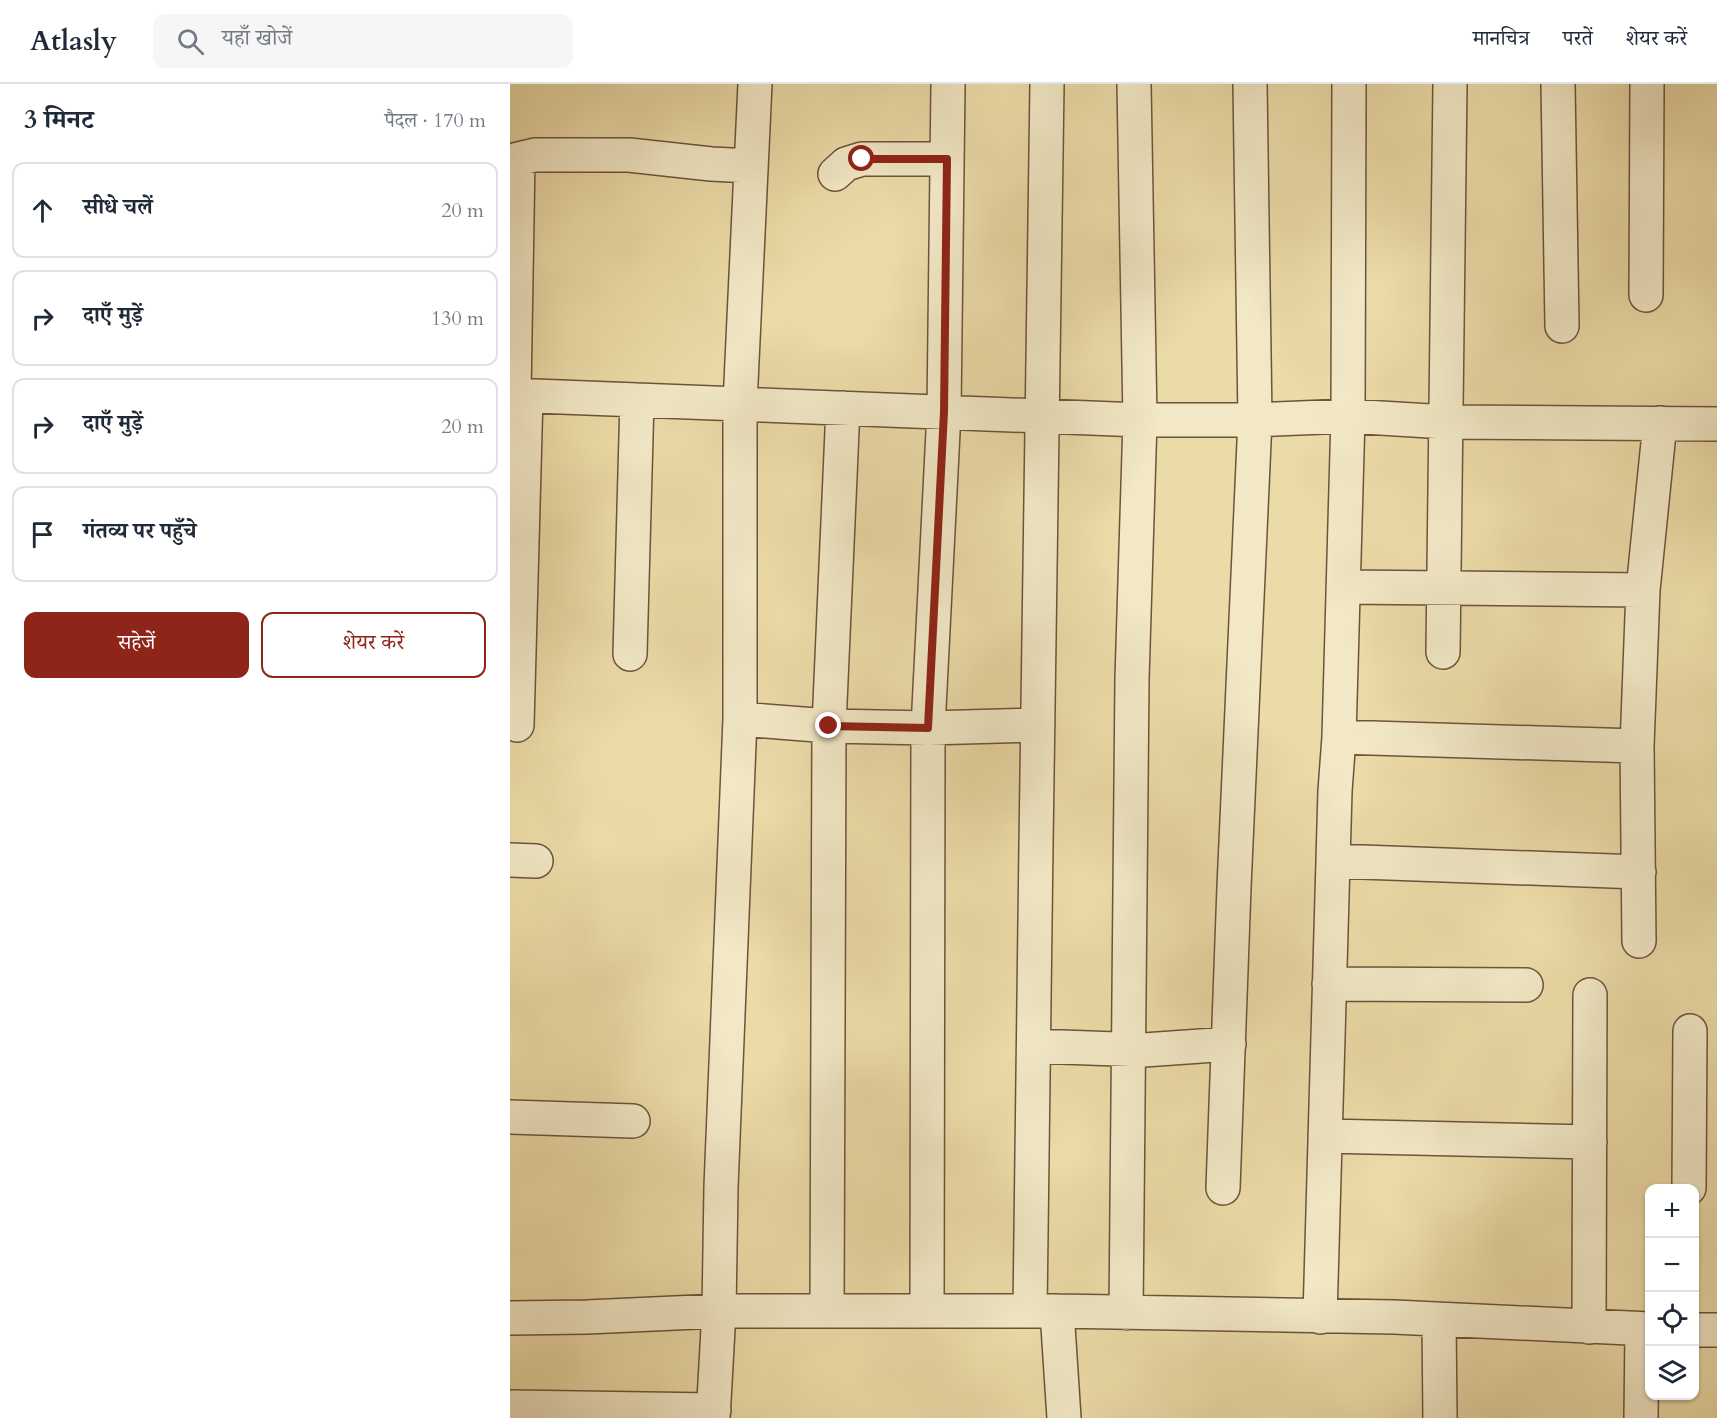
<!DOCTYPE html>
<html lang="hi">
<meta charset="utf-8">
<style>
body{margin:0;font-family:Cardo,"Noto Serif Devanagari",serif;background:#f6f6f7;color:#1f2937}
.controls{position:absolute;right:18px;bottom:18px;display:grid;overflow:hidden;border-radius:12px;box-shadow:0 2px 4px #0004}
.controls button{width:54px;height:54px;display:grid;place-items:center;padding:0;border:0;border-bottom:2px solid #e0e1e3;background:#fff;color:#1f2937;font:30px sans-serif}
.stop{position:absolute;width:18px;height:18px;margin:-14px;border:4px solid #8f2418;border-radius:50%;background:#fff}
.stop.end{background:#8f2418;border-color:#fff;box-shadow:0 2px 6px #0008}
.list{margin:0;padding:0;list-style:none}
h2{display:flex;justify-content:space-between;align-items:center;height:78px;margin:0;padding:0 24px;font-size:26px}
h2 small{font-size:20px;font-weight:400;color:#747a83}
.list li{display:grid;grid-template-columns:39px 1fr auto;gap:18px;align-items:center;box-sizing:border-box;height:96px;margin:0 12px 12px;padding:0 12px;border:2px solid #e0e1e3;border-radius:12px}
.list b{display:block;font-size:22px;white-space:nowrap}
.list em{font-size:20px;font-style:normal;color:#747a83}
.actions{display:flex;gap:12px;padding:18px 24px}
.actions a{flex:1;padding:14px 0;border:2px solid #8f2418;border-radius:12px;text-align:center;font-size:21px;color:#8f2418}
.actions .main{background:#8f2418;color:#fff}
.icon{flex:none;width:33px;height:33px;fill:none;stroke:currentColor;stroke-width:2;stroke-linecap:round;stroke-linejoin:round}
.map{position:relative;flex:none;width:1207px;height:1334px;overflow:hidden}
header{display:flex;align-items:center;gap:36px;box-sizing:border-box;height:84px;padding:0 30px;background:#fff;border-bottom:2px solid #e0e1e3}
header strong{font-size:28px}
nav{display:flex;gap:33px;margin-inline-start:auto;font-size:21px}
.search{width:420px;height:54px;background:#f6f6f7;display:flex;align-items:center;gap:15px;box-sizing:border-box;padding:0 21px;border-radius:12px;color:#747a83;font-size:22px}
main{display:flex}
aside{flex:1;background:#fff}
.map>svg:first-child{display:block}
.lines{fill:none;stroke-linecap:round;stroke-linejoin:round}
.minor-casing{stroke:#6e533b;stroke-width:36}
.minor{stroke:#f2e8c6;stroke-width:33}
.route{stroke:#8f2418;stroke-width:8}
</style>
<header>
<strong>Atlasly</strong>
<div class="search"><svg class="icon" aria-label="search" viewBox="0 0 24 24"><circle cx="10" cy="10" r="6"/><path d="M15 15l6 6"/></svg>यहाँ खोजें</div>
<nav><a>मानचित्र</a><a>परतें</a><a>शेयर करें</a></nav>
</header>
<main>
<aside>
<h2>3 मिनट<small>पैदल · 170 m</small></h2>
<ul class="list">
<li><svg class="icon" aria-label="ahead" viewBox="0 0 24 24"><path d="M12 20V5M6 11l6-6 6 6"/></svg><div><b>सीधे चलें</b></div><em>20 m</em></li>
<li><svg class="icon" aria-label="right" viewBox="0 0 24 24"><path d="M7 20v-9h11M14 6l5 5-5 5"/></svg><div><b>दाएँ मुड़ें</b></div><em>130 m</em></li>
<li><svg class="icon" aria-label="right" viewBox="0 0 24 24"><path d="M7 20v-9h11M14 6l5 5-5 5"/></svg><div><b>दाएँ मुड़ें</b></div><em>20 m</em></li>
<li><svg class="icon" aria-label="arrive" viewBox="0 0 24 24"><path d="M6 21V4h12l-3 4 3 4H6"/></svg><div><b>गंतव्य पर पहुँचे</b></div></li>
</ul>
<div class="actions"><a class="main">सहेजें</a><a>शेयर करें</a></div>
</aside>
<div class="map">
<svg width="1207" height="1334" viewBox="0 0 1207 1334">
<rect width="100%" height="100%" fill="#ebdba8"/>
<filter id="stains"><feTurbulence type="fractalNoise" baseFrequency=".00333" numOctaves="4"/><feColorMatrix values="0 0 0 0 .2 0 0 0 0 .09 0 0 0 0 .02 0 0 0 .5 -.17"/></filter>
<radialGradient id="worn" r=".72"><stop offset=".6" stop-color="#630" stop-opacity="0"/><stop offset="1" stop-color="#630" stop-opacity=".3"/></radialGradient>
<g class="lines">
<g class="minor-casing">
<path id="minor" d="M1048 0 1052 242
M325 90 336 80 352 75H437
M1136 211 1137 0
M0 311 630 336H745L838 332 936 338 1207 340
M834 503 1133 506
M933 568 940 0
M120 570 127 316
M230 635 319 642 418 644 528 641
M7 641 16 311 4 309 8 75 25 71H119L201 80 241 82
M829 653 1127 662
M0 776 26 777
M824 777 1129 788
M1129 857 1127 662 1133 506 1150 339
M819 900 1016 901
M524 962 634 966 719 960
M0 1033 123 1037
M815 1052 1080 1058
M713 1104 724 803 745 336 740 0
M1179 1104 1180 947
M317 1227 319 642 333 324
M417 1227 418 644 434 328 438 0
M520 1227C526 818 529 409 537 0
M547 1227 554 1334
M616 1229 622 595 630 336 624 0
M810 1233 825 707 829 653 838 332 839 0
M0 1234 77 1233 209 1227H547L884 1233 1140 1245
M929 1236 930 1334
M1079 1243 1080 911
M1184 1246H1207
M0 1323 204 1326
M203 1334 209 1227 211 1103 230 635V320L245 0
M1131 1334 1132 1245"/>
</g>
<use href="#minor" class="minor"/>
</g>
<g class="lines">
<path class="route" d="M319 642 418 644 434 328 437 75H352"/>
</g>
<rect width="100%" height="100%" filter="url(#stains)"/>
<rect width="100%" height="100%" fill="url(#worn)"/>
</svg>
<div class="controls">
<button>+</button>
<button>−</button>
<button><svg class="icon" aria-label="locate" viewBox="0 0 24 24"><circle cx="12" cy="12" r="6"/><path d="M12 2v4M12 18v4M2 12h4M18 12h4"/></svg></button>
<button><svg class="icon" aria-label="layers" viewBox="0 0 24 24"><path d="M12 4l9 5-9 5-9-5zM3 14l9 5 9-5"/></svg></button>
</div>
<div class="stop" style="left:352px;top:75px"></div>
<div class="stop end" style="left:319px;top:642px"></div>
</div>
</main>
